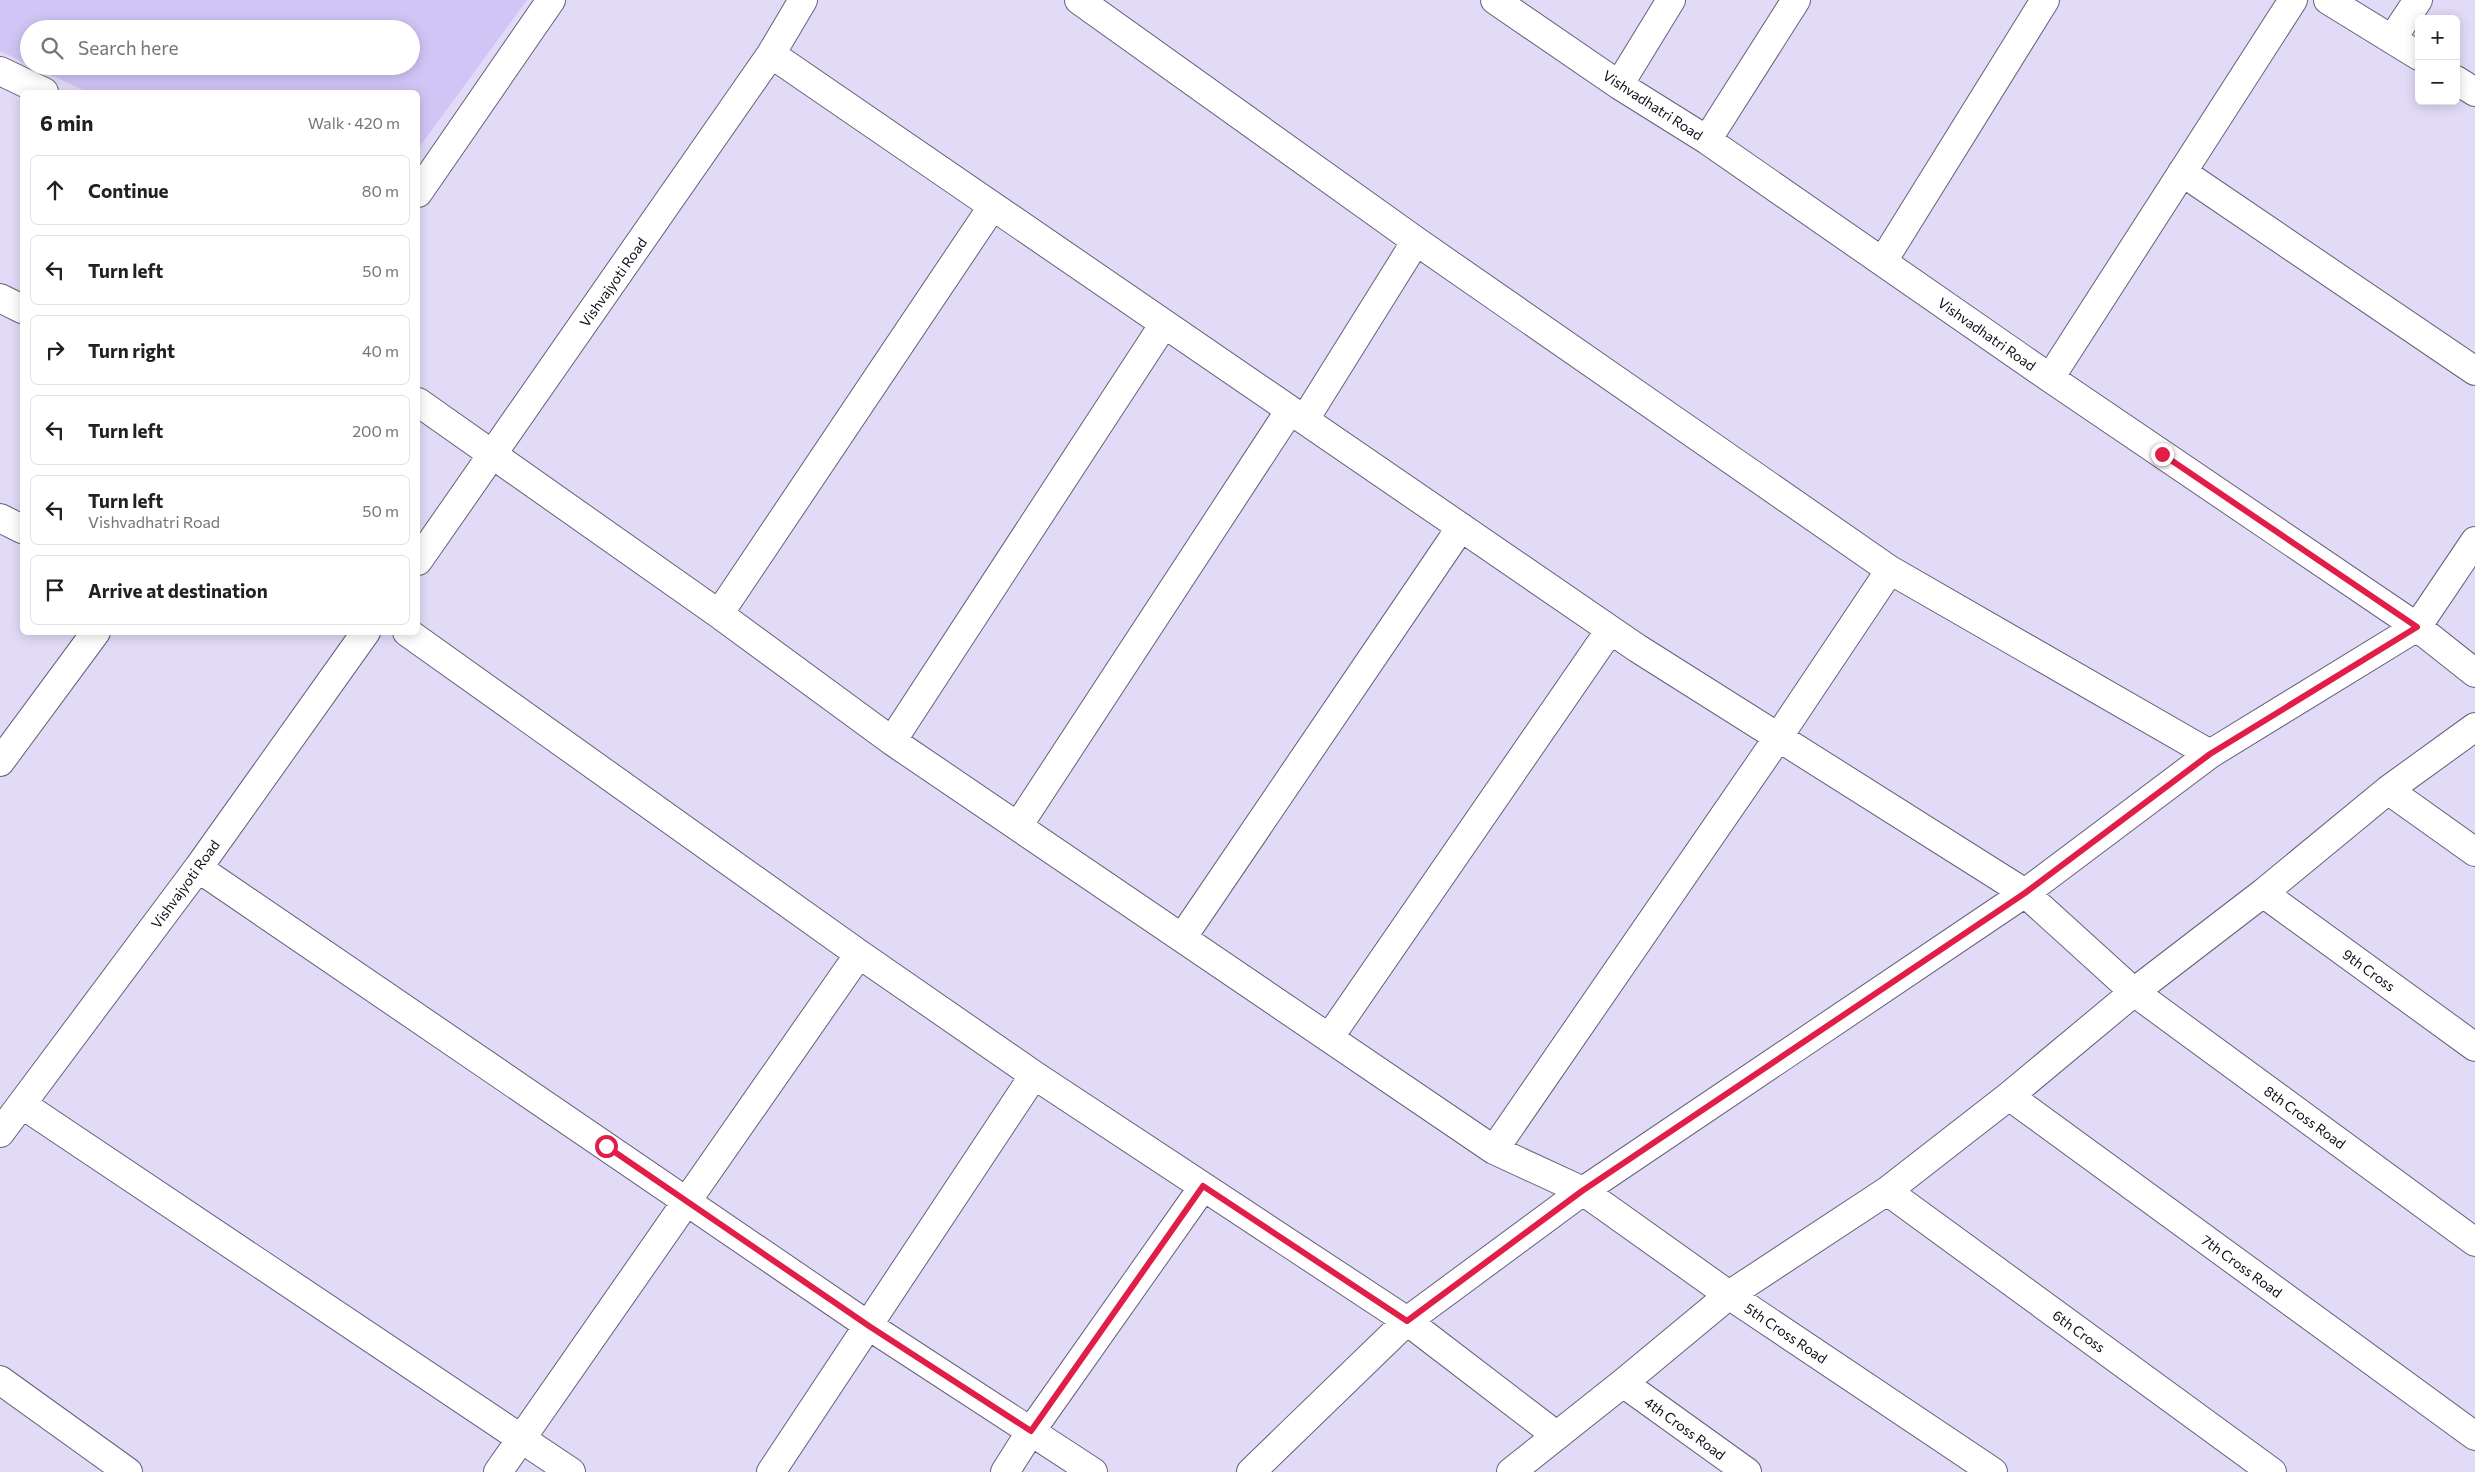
<!DOCTYPE html>
<meta charset="utf-8">
<style>
body{margin:0;font-family:Commissioner,sans-serif;background:#f2f2f2;color:#202124}
.controls{position:absolute;right:15px;top:15px;display:grid;overflow:hidden;border-radius:8px;box-shadow:0 2px 12px #0003}
.controls button{width:45px;height:45px;display:grid;place-items:center;padding:0;border:0;border-bottom:1px solid #e0e0e0;background:#fff;color:#202124;font:25px sans-serif}
.stop{position:absolute;width:15px;height:15px;margin:-11px;border:4px solid #e11d48;border-radius:50%;background:#fff}
.stop.end{background:#e11d48;border-color:#fff;box-shadow:0 1px 5px #0008}
.list{margin:0;padding:0;list-style:none}
h2{display:flex;justify-content:space-between;align-items:center;height:65px;margin:0;padding:0 20px;font-size:21px}
h2 small{font-size:16px;font-weight:400;color:#757577}
.list li{display:grid;grid-template-columns:32px 1fr auto;gap:15px;align-items:center;box-sizing:border-box;height:70px;margin:0 10px 10px;padding:0 10px;border:1px solid #e0e0e0;border-radius:8px}
.list b{display:block;font-size:19px;white-space:nowrap}
.list p{margin:0;font-size:16px;white-space:nowrap;color:#757577}
.list em{font-size:16px;font-style:normal;color:#757577}
.icon{flex:none;width:28px;height:28px;fill:none;stroke:currentColor;stroke-width:2;stroke-linecap:round;stroke-linejoin:round}
.map{position:relative;flex:none;width:2475px;height:1472px;overflow:hidden}
.search{position:absolute;background:#fff;box-shadow:0 2px 12px #0003;left:20px;top:20px;width:400px;height:55px;display:flex;align-items:center;gap:12px;box-sizing:border-box;padding:0 18px;border-radius:28px;color:#757577;font-size:19px}
.panel{position:absolute;background:#fff;box-shadow:0 2px 12px #0003;left:20px;top:90px;width:400px;height:545px;border-radius:8px}
.map>svg:first-child{display:block}
.green{fill:#d1c5f6}
.lines{fill:none;stroke-linecap:round;stroke-linejoin:round}
.minor-casing{stroke:#666079;stroke-width:30}
.minor{stroke:#fff;stroke-width:28}
.route{stroke:#e11d48;stroke-width:6}
.labels{text-anchor:middle;dominant-baseline:central;stroke-width:4;stroke-linejoin:round;paint-order:stroke}
.street-label{font-size:14px;fill:#0f0c16;stroke:#fff}
</style>
<div class="map">
<svg width="2475" height="1472" viewBox="0 0 2475 1472">
<rect width="100%" height="100%" fill="#e2dbf8"/>
<path class="green" d="M0 0H527L418 149V92H87L32 66H411V29H29V65L0 51Z"/>
<g class="lines">
<g class="minor-casing">
<path id="minor" d="M1079 0 1416 241 1890 570 2210 754
M1495 0 1619 85 1707 140 2050 378 2417 627 2475 673
M2328 0 2419 56
M2392 39 2418 0
M771 54 1637 648 2025 893 2134 992 2475 1242
M0 71 44 92
M2456 80 2475 92
M1619 85 1671 0
M1707 140 1796 0
M2182 172 2475 371
M418 193 551 0
M1883 261 2045 0
M0 298 22 309
M2050 378 2293 0
M418 402 719 614 892 741 1494 1150 1583 1191 1729 1295 1993 1472
M1305 419 1416 241
M0 518 22 529
M418 561 771 54 803 0
M719 614 992 207
M407 632 859 954 1034 1075 1407 1321 1556 1435
M892 741 1164 324
M0 762 96 632
M2388 790 2475 852
M1018 826 1290 410
M198 868 869 1326 1093 1472
M2263 893 2475 1047
M1182 938 1461 527
M1329 1038 1610 630
M2009 1096 2475 1436
M23 1105 571 1472
M0 1133 198 868 366 632
M1494 1150 1777 739 1890 570
M1887 1191 2272 1472
M0 1380 128 1472
M1623 1383 1747 1472
M498 1472 859 954
M771 1472 1034 1075
M1005 1472 1031 1431 1203 1187
M1251 1472 1407 1321 1583 1191 2025 893 2210 754 2417 627 2475 541
M1511 1472 1623 1383 1729 1295 1887 1191 2009 1096 2134 992 2263 893 2388 790 2475 727"/>
</g>
<use href="#minor" class="minor"/>
</g>
<g class="lines">
<path class="route" d="M606 1146 869 1326 1031 1431 1203 1186 1407 1321 1582 1191 2025 893 2210 754 2417 627 2162 454"/>
</g>
<g class="labels">
<g class="street-label">
<text transform="translate(1653 105) rotate(33)">Vishvadhatri Road</text>
<text transform="translate(613 282) rotate(-55)">Vishvajyoti Road</text>
<text transform="translate(1987 334) rotate(35)">Vishvadhatri Road</text>
<text transform="translate(185 884) rotate(-54)">Vishvajyoti Road</text>
<text transform="translate(2369 970) rotate(36)">9th Cross</text>
<text transform="translate(2305 1117) rotate(36)">8th Cross Road</text>
<text transform="translate(2242 1266) rotate(36)">7th Cross Road</text>
<text transform="translate(2079 1331) rotate(36)">6th Cross</text>
<text transform="translate(1786 1333) rotate(34)">5th Cross Road</text>
<text transform="translate(1685 1428) rotate(36)">4th Cross Road</text>
</g>
</g>
</svg>
<div class="controls">
<button>+</button>
<button>−</button>
</div>
<div class="stop" style="left:606px;top:1146px"></div>
<div class="stop end" style="left:2162px;top:454px"></div>
<div class="search"><svg class="icon" aria-label="search" viewBox="0 0 24 24"><circle cx="10" cy="10" r="6"/><path d="M15 15l6 6"/></svg>Search here</div>
<section class="panel">
<h2>6 min<small>Walk · 420 m</small></h2>
<ul class="list">
<li><svg class="icon" aria-label="ahead" viewBox="0 0 24 24"><path d="M12 20V5M6 11l6-6 6 6"/></svg><div><b>Continue</b></div><em>80 m</em></li>
<li><svg class="icon" aria-label="left" viewBox="0 0 24 24"><path d="M17 20v-9H6M10 6l-5 5 5 5"/></svg><div><b>Turn left</b></div><em>50 m</em></li>
<li><svg class="icon" aria-label="right" viewBox="0 0 24 24"><path d="M7 20v-9h11M14 6l5 5-5 5"/></svg><div><b>Turn right</b></div><em>40 m</em></li>
<li><svg class="icon" aria-label="left" viewBox="0 0 24 24"><path d="M17 20v-9H6M10 6l-5 5 5 5"/></svg><div><b>Turn left</b></div><em>200 m</em></li>
<li><svg class="icon" aria-label="left" viewBox="0 0 24 24"><path d="M17 20v-9H6M10 6l-5 5 5 5"/></svg><div><b>Turn left</b><p>Vishvadhatri Road</p></div><em>50 m</em></li>
<li><svg class="icon" aria-label="arrive" viewBox="0 0 24 24"><path d="M6 21V4h12l-3 4 3 4H6"/></svg><div><b>Arrive at destination</b></div></li>
</ul>
</section>
</div>
